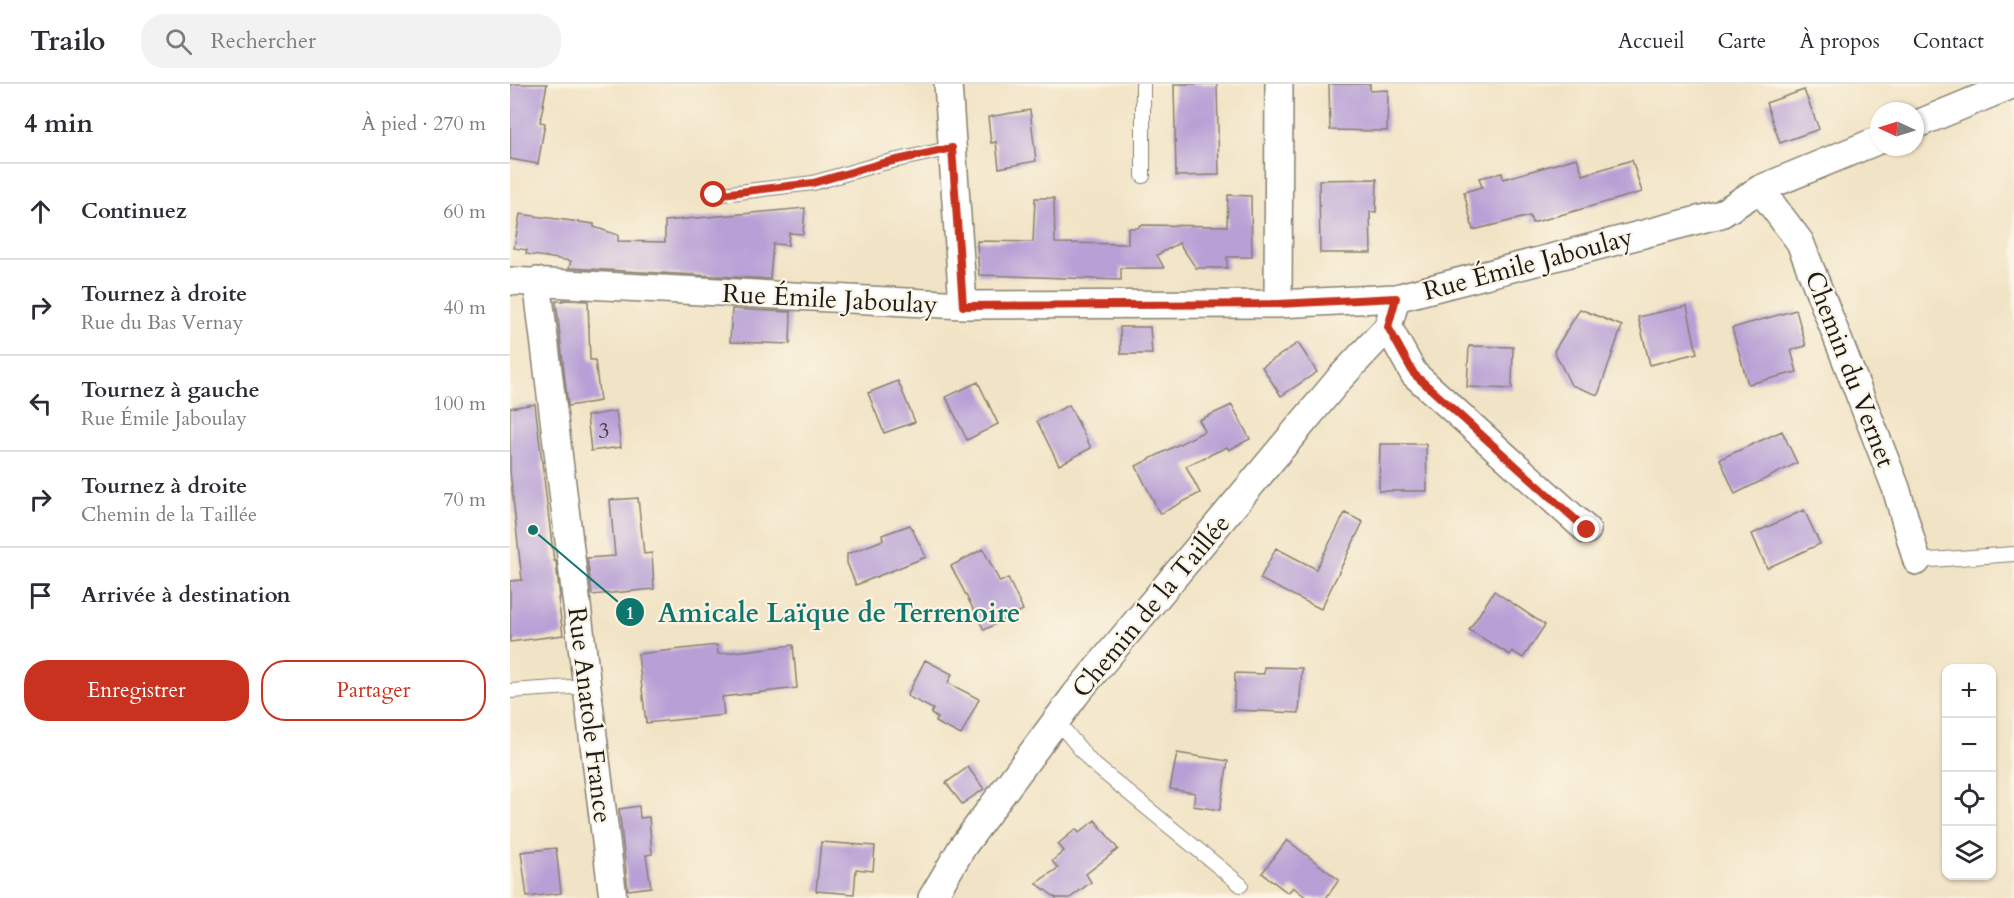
<!DOCTYPE html>
<html lang="fr">
<meta charset="utf-8">
<style>
body{margin:0;font-family:Cardo,serif;background:#f2f2f3;color:#2b2b33}
.controls{position:absolute;right:18px;bottom:18px;display:grid;overflow:hidden;border-radius:12px;box-shadow:0 2px 4px #0004}
.controls button{width:54px;height:54px;display:grid;place-items:center;padding:0;border:0;border-bottom:2px solid #e1e1e2;background:#fff;color:#2b2b33;font:30px sans-serif}
.compass{position:absolute;left:1360px;top:18px;width:54px;height:54px;border-radius:50%;background:#fff;box-shadow:0 2px 4px #0004;rotate:274deg}
.stop{position:absolute;width:18px;height:18px;margin:-14px;border:4px solid #c8321e;border-radius:50%;background:#fff}
.stop.end{background:#c8321e;border-color:#fff;box-shadow:0 2px 6px #0008}
.list{margin:0;padding:0;list-style:none}
h2{display:flex;justify-content:space-between;align-items:center;height:78px;margin:0;padding:0 24px;font-size:26px}
h2 small{font-size:20px;font-weight:400;color:#7c7c81}
.list li{display:grid;grid-template-columns:39px 1fr auto;gap:18px;align-items:center;box-sizing:border-box;height:96px;padding:0 24px;border-top:2px solid #e1e1e2}
.list b{display:block;font-size:22px;white-space:nowrap}
.list p{margin:0;font-size:20px;white-space:nowrap;color:#7c7c81}
.list em{font-size:20px;font-style:normal;color:#7c7c81}
.actions{display:flex;gap:12px;padding:18px 24px}
.actions a{flex:1;padding:14px 0;border:2px solid #c8321e;border-radius:24px;text-align:center;font-size:21px;color:#c8321e}
.actions .main{background:#c8321e;color:#fff}
.icon{flex:none;width:33px;height:33px;fill:none;stroke:currentColor;stroke-width:2;stroke-linecap:round;stroke-linejoin:round}
.map{position:relative;flex:none;width:1504px;height:814px;overflow:hidden}
header{display:flex;align-items:center;gap:36px;box-sizing:border-box;height:84px;padding:0 30px;background:#fff;border-bottom:2px solid #e1e1e2}
header strong{font-size:28px}
nav{display:flex;gap:33px;margin-inline-start:auto;font-size:21px}
.search{width:420px;height:54px;background:#f2f2f3;display:flex;align-items:center;gap:15px;box-sizing:border-box;padding:0 21px;border-radius:24px;color:#7c7c81;font-size:22px}
main{display:flex}
aside{flex:1;background:#fff}
.map>svg:first-child{display:block}
.building{fill:#b8a0d6}
.lines{fill:none;stroke-linecap:round;stroke-linejoin:round}
.service-casing{stroke:#868070;stroke-width:16}
.minor-casing{stroke:#868070;stroke-width:30}
.service{stroke:#fff;stroke-width:14}
.minor{stroke:#fff;stroke-width:27}
.route{stroke:#c8321e;stroke-width:8}
.labels{text-anchor:middle;dominant-baseline:central;stroke-width:4.5;stroke-linejoin:round;paint-order:stroke}
.number-label{font-size:22px;fill:#433d4a}
.street-label{font-size:26px;fill:#1c1c1c;stroke:#fcf5e5}
.leader{fill:none;stroke:#0f766e;stroke-width:2}
.callout-dot{fill:#0f766e;stroke:#fcf5e5;stroke-width:2}
.mark-label{font-size:18px;text-anchor:middle;font-weight:bold;fill:#fff}
.callout-label{font-size:27px;text-anchor:middle;font-weight:bold;fill:#0f766e;stroke:#fcf5e5;stroke-width:4.5;stroke-linejoin:round;paint-order:stroke}
</style>
<header>
<strong>Trailo</strong>
<div class="search"><svg class="icon" aria-label="search" viewBox="0 0 24 24"><circle cx="10" cy="10" r="6"/><path d="M15 15l6 6"/></svg>Rechercher</div>
<nav><a>Accueil</a><a>Carte</a><a>À propos</a><a>Contact</a></nav>
</header>
<main>
<aside>
<h2>4 min<small>À pied · 270 m</small></h2>
<ul class="list">
<li><svg class="icon" aria-label="ahead" viewBox="0 0 24 24"><path d="M12 20V5M6 11l6-6 6 6"/></svg><div><b>Continuez</b></div><em>60 m</em></li>
<li><svg class="icon" aria-label="right" viewBox="0 0 24 24"><path d="M7 20v-9h11M14 6l5 5-5 5"/></svg><div><b>Tournez à droite</b><p>Rue du Bas Vernay</p></div><em>40 m</em></li>
<li><svg class="icon" aria-label="left" viewBox="0 0 24 24"><path d="M17 20v-9H6M10 6l-5 5 5 5"/></svg><div><b>Tournez à gauche</b><p>Rue Émile Jaboulay</p></div><em>100 m</em></li>
<li><svg class="icon" aria-label="right" viewBox="0 0 24 24"><path d="M7 20v-9h11M14 6l5 5-5 5"/></svg><div><b>Tournez à droite</b><p>Chemin de la Taillée</p></div><em>70 m</em></li>
<li><svg class="icon" aria-label="arrive" viewBox="0 0 24 24"><path d="M6 21V4h12l-3 4 3 4H6"/></svg><div><b>Arrivée à destination</b></div></li>
</ul>
<div class="actions"><a class="main">Enregistrer</a><a>Partager</a></div>
</aside>
<div class="map">
<svg width="1504" height="814" viewBox="0 0 1504 814">
<rect width="100%" height="100%" fill="#fcf5e5"/>
<filter id="ink" filterUnits="userSpaceOnUse"><feTurbulence type="fractalNoise" baseFrequency=".0167" numOctaves="2"/><feDisplacementMap in="SourceGraphic" scale="12" xChannelSelector="R" yChannelSelector="G"/><feConvolveMatrix kernelMatrix="1 2 1 2 8 2 1 2 1" color-interpolation-filters="sRGB"/></filter>
<filter id="wash" filterUnits="userSpaceOnUse"><feTurbulence type="fractalNoise" baseFrequency=".008" numOctaves="4" result="noise"/><feDisplacementMap in="SourceGraphic" scale="24" xChannelSelector="R" yChannelSelector="G"/><feGaussianBlur stdDeviation="1.35" result="paint"/><feColorMatrix in="noise" values="0 0 0 0 0 0 0 0 0 0 0 0 0 0 0 0 0 1.4 0 .05"/><feComposite in="paint" operator="in"/></filter>
<g filter="url(#wash)">
<rect width="100%" height="100%" fill="#f1e3c5"/>
<g id="blocks">
<path class="building" d="M0 0H37L30 38 35 39 28 80 0 75Z
M664 0H707L709 91 666 92Z
M819 0H860V7L878 6 877 47 820 46Z
M1294 6 1309 45 1270 59 1256 19Z
M520 26 526 77 489 84 486 58 481 59 478 33Z
M1067 74 1073 91 1122 76 1132 108 1022 139 1020 132 963 146 954 108 972 103 969 94 992 89 993 95Z
M867 95 866 128H860L861 169H810L809 96Z
M718 111 741 112 742 173H717V184H686L669 159 647 171 654 184H611V196L469 191 467 157 523 158 525 114H544L545 159 618 160V144H628L630 141 717 142Z
M295 124 293 150 279 149 278 161 263 160 260 195 59 184 61 177 16 170 17 166 4 164 10 130 84 140V143L108 151V157L155 158V137Z
M53 216 78 217 80 276H85L90 317 58 322 46 217H53Z
M1177 222 1187 269 1140 281 1128 233Z
M222 225 281 228 280 260 220 258Z
M1070 225 1112 242 1088 311 1061 301 1044 267Z
M1286 226 1296 262 1281 266 1287 288 1238 300 1222 244Z
M610 243H640L642 270H611Z
M788 259 807 288 771 312 752 283Z
M959 262 1003 263 1002 305 957 303Z
M388 297 405 338 374 349 358 309Z
M468 298 488 340 457 356 436 313Z
M25 320 44 477H46L50 514H48L53 551 0 558V497L12 496 0 387V324Z
M559 321 581 364 549 381 527 337Z
M722 321 740 355 719 366 717 363 676 382 690 409 650 430 626 382 695 347 689 336Z
M106 327 111 363 81 367 77 332Z
M1272 347 1287 379 1225 410 1210 375Z
M870 360H916L917 407H869Z
M128 414 134 470 142 469 144 505 82 511 77 474 105 472 100 416Z
M1294 426 1310 460 1257 484 1242 450Z
M835 429 853 438 811 525 750 495 766 464 806 485Z
M400 441 416 473 346 501 337 479V470L373 456 372 451Z
M473 465 490 498 498 494 513 526 474 546 441 482Z
M984 507 1035 541 1013 574 1002 567 1000 571 959 546Z
M207 561 208 570 283 561 287 604 212 613 214 631 136 639 128 570Z
M415 576 442 590 438 599 469 615 451 651 425 638 428 634 421 630 423 625 397 612Z
M754 583 792 584 789 629 724 626 725 589 754 590Z
M667 669 718 677 710 726 683 722 685 709 660 705Z
M458 683 474 705 452 720 436 699Z
M129 722 130 734 139 733 142 770 136 771 141 803 118 806 109 725Z
M585 736 608 765 576 790 581 798 560 814H546L526 799 548 784 542 777 554 767 548 760 566 745 569 749Z
M777 756 829 796 816 814H797L783 803 778 809 752 789Z
M311 758 365 762 363 787 346 785 344 810 306 807Z
M46 764 51 809 17 813 11 768Z"/>
</g>
</g>
<g filter="url(#ink)">
<use href="#blocks" fill-opacity="0" stroke="#868070" stroke-width="1.5"/>
<g class="lines">
<g class="service-casing">
<path id="service" d="M633 0V92
M204 111 303 99 369 80 442 64
M1407 477 1504 470
M0 607 77 602
M547 637 581 678 731 801"/>
</g>
<g class="minor-casing">
<path id="minor" d="M438 0 453 221
M1405 41 1504 0
M1250 105 1290 158 1386 404 1407 477
M0 197 453 221 768 220 886 214 1211 130 1250 105 1369 56
M27 197 103 814
M768 220 769 0
M878 243 904 290 1077 446
M422 814 453 762 566 610 831 293 878 243 886 214"/>
</g>
<use href="#service" class="service"/>
<use href="#minor" class="minor"/>
</g>
</g>
<g class="lines" filter="url(#ink)">
<path class="route" d="M204 111 303 99 369 80 442 64 453 222 768 220 886 214 878 243 904 290 1077 446"/>
</g>
<g class="labels">
<g class="number-label">
<text x="94" y="347">3</text>
</g>
<g class="street-label">
<text transform="translate(1018 180) rotate(-15)">Rue Émile Jaboulay</text>
<text transform="translate(320 215) rotate(3)">Rue Émile Jaboulay</text>
<text transform="translate(1340 285) rotate(69)">Chemin du Vernet</text>
<text transform="translate(641 522) rotate(-50)">Chemin de la Taillée</text>
<text transform="translate(80 631) rotate(83)">Rue Anatole France</text>
</g>
</g>
<path class="leader" d="M23 446L120 528"/>
<g class="callout-dot">
<circle cx="23" cy="446" r="6"/>
<circle cx="120" cy="528" r="15"/>
</g>
<g class="mark-label">
<text x="120" y="535">1</text>
</g>
<g class="callout-label">
<text x="329" y="538">Amicale Laïque de Terrenoire</text>
</g>
</svg>
<div class="controls">
<button>+</button>
<button>−</button>
<button><svg class="icon" aria-label="locate" viewBox="0 0 24 24"><circle cx="12" cy="12" r="6"/><path d="M12 2v4M12 18v4M2 12h4M18 12h4"/></svg></button>
<button><svg class="icon" aria-label="layers" viewBox="0 0 24 24"><path d="M12 4l9 5-9 5-9-5zM3 14l9 5 9-5"/></svg></button>
</div>
<svg class="compass" viewBox="-18 -18 36 36"><path d="M0-13l5 13h-10z" fill="#e53935"/><path d="M0 13l5-13h-10z" fill="#7c7c81"/></svg>
<div class="stop" style="left:204px;top:111px"></div>
<div class="stop end" style="left:1077px;top:446px"></div>
</div>
</main>
